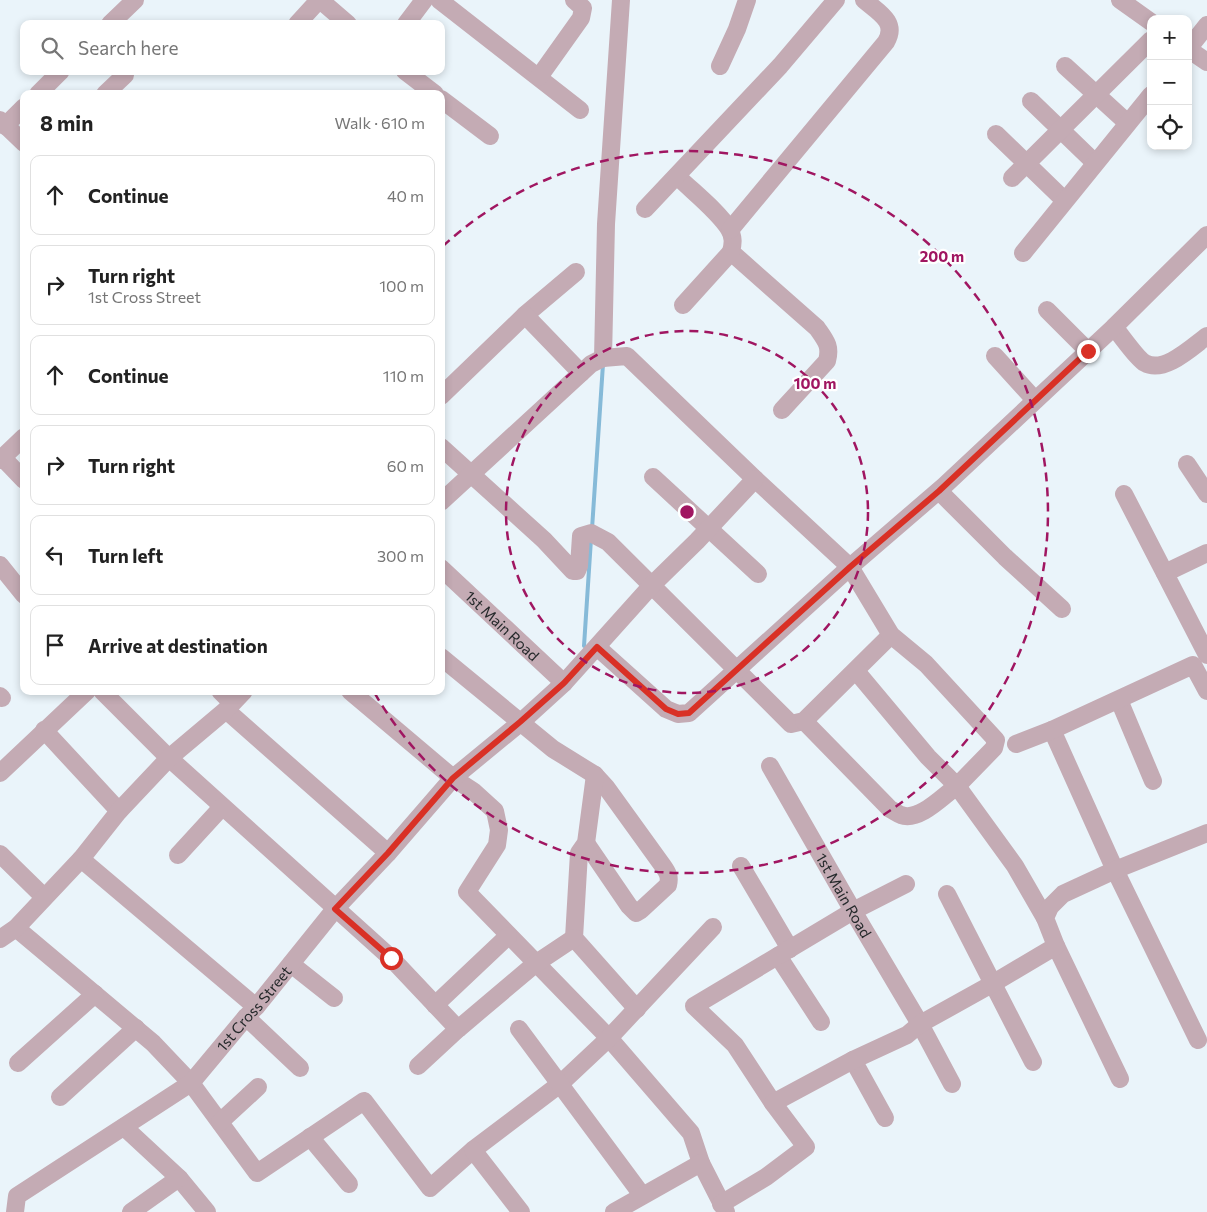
<!DOCTYPE html>
<meta charset="utf-8">
<style>
body{margin:0;font-family:Commissioner,sans-serif;background:#f6f6f6;color:#222}
.controls{position:absolute;right:15px;top:15px;display:grid;overflow:hidden;border-radius:10px;box-shadow:0 2px 8px #0003}
.controls button{width:45px;height:45px;display:grid;place-items:center;padding:0;border:0;border-bottom:1px solid #e0e0e0;background:#fff;color:#222;font:25px sans-serif}
.stop{position:absolute;width:15px;height:15px;margin:-11px;border:4px solid #d93025;border-radius:50%;background:#fff}
.stop.end{background:#d93025;border-color:#fff;box-shadow:0 1px 5px #0008}
.list{margin:0;padding:0;list-style:none}
h2{display:flex;justify-content:space-between;align-items:center;height:65px;margin:0;padding:0 20px;font-size:21px}
h2 small{font-size:16px;font-weight:400;color:#767676}
.list li{display:grid;grid-template-columns:32px 1fr auto;gap:15px;align-items:center;box-sizing:border-box;height:80px;margin:0 10px 10px;padding:0 10px;border:1px solid #e0e0e0;border-radius:10px}
.list b{display:block;font-size:19px;white-space:nowrap}
.list p{margin:0;font-size:16px;white-space:nowrap;color:#767676}
.list em{font-size:16px;font-style:normal;color:#767676}
.icon{flex:none;width:28px;height:28px;fill:none;stroke:currentColor;stroke-width:2;stroke-linecap:round;stroke-linejoin:round}
.map{position:relative;flex:none;width:1207px;height:1212px;overflow:hidden}
.search{position:absolute;background:#fff;box-shadow:0 2px 8px #0003;left:20px;top:20px;width:425px;height:55px;display:flex;align-items:center;gap:12px;box-sizing:border-box;padding:0 18px;border-radius:10px;color:#767676;font-size:19px}
.panel{position:absolute;background:#fff;box-shadow:0 2px 8px #0003;left:20px;top:90px;width:425px;height:605px;border-radius:10px}
.map>svg:first-child{display:block}
.lines{fill:none;stroke-linecap:round;stroke-linejoin:round}
.stream{stroke:#86bad8;stroke-width:4}
.minor{stroke:#c4abb4;stroke-width:18}
.route{stroke:#d93025;stroke-width:6}
.ring{fill:none;stroke:#a01661;stroke-width:2.5;stroke-dasharray:9 6}
.labels{text-anchor:middle;dominant-baseline:central;stroke-width:4.5;stroke-linejoin:round;paint-order:stroke}
.street-label{font-size:15px;fill:#25292b;stroke:#fff}
.centre{fill:#a01661;stroke:#fff;stroke-width:2.5}
.ring-label{font-size:15px;text-anchor:middle;font-weight:bold;fill:#a01661;stroke:#fff;stroke-width:4.5;stroke-linejoin:round;paint-order:stroke}
</style>
<div class="map">
<svg width="1207" height="1212" viewBox="0 0 1207 1212">
<rect width="100%" height="100%" fill="#eaf4fa"/>
<g class="lines">
<path class="stream" d="M592 529 603 364
M584 646 591 539"/>
<g class="minor">
<path d="M320 0 348 24"/>
<path d="M439 0 580 110"/>
<path d="M1120 0 1151 22"/>
<path d="M110 24 135 0"/>
<path d="M297 24 319 0"/>
<path d="M406 24 424 0"/>
<path d="M1188 49 1207 25"/>
<path d="M1188 49 1207 62"/>
<path d="M720 66 737 29 747 0"/>
<path d="M1065 66 1122 118"/>
<path d="M405 71 435 94"/>
<path d="M539 77 581 18 583 8 574 0"/>
<path d="M38 94 61 71"/>
<path d="M105 94 125 75"/>
<path d="M441 99 490 136"/>
<path d="M1031 101 1090 158"/>
<path d="M0 120 24 143"/>
<path d="M5 126 24 107"/>
<path d="M996 134 1060 196"/>
<path d="M677 176C692 191 719 212 729 229 734 237 733 244 731 252L817 328C826 341 831 346 827 361L782 410"/>
<path d="M1012 178 1151 40"/>
<path d="M645 209 780 66 836 0"/>
<path d="M730 230 886 42C898 22 878 12 864 0"/>
<path d="M1023 253 1151 95"/>
<path d="M683 305 731 252"/>
<path d="M1047 310 1088 351"/>
<path d="M525 315 576 272"/>
<path d="M1114 327C1121 335 1137 359 1145 363 1164 374 1192 347 1207 336"/>
<path d="M995 356 1035 400"/>
<path d="M603 358 606 224 621 0"/>
<path d="M441 396 525 315 581 373"/>
<path d="M441 447 544 540 573 571H577L579 566 581 536 591 533 608 542 791 724 804 721 891 635"/>
<path d="M3 458 24 480"/>
<path d="M0 460 24 437"/>
<path d="M1187 464 1207 494"/>
<path d="M653 477 758 574"/>
<path d="M939 491 1005 557 1062 609"/>
<path d="M1124 494 1207 655"/>
<path d="M441 502 591 364 603 358 627 356 755 479 850 567 891 635 926 664 996 740 994 748 957 786 928 757 856 671"/>
<path d="M0 565 24 595"/>
<path id="s1" d="M441 568 564 683"/>
<path d="M1165 573 1207 553"/>
<path d="M597 647 666 709 678 714 689 713 850 567 944 486 1114 327 1207 235"/>
<path d="M441 657 553 749 595 775 606 787 663 866C668 873 670 877 668 885L641 910 636 913 629 906 586 843"/>
<path d="M102 691 169 758 391 958 458 1029"/>
<path d="M220 691 232 703"/>
<path d="M350 691 453 778 473 791 495 811 499 830 497 845 467 892 609 1038 691 1133 701 1163 726 1212"/>
<path d="M0 696 2 698"/>
<path d="M1119 700 1153 781"/>
<path d="M226 710 388 853"/>
<path d="M804 721 890 809C894 811 898 814 901 815 919 822 943 796 957 786L1015 866 1045 918"/>
<path d="M44 730 119 811"/>
<path d="M1052 730 1115 870 1198 1040"/>
<path d="M1016 744 1052 730 1193 665 1207 691"/>
<path id="s2" d="M770 766 853 911 920 1024 952 1084"/>
<path d="M0 773 87 691"/>
<path d="M595 775 586 843 579 853 574 938 637 1009"/>
<path d="M0 854 44 897"/>
<path d="M178 855 222 807"/>
<path d="M81 859 256 1007"/>
<path d="M741 866 790 949"/>
<path d="M947 894 1033 1062"/>
<path d="M16 928 153 1043 191 1083 257 1173 364 1101 430 1188 473 1150 560 1084 609 1038 713 927"/>
<path d="M0 939 16 928 81 859 119 811 169 758 226 710 244 691"/>
<path d="M1056 946 1120 1079"/>
<path d="M778 956 821 1022"/>
<path d="M291 964 334 998"/>
<path d="M435 1005 508 936"/>
<path d="M246 1017 300 1068"/>
<path d="M519 1029 642 1195"/>
<path d="M853 1060 885 1118"/>
<path d="M18 1063 95 994"/>
<path d="M418 1066 458 1029 535 964 574 938"/>
<path d="M60 1097 136 1028"/>
<path d="M773 1103 735 1045 694 1006 853 911 906 884"/>
<path d="M220 1122 258 1087"/>
<path d="M124 1127 179 1178 207 1212"/>
<path d="M310 1137 349 1184"/>
<path d="M473 1150 521 1212"/>
<path d="M721 1204 766 1177 806 1147 773 1103 853 1060 907 1035 920 1024 992 984 1056 946 1045 918 1050 907 1063 894 1115 870 1207 833"/>
<path id="s3" d="M15 1212 17 1196 191 1083 246 1017 256 1007 335 909 388 853 453 778 520 723 564 683 652 585 697 541 755 479"/>
<path d="M131 1212 179 1178"/>
<path d="M614 1212 701 1163"/>
</g>
</g>
<g class="lines">
<path class="route" d="M391 958 335 909 388 853 453 778 520 722 564 683 597 647 666 709 678 714 689 713 850 567 939 491 1088 351"/>
</g>
<g class="ring">
<circle cx="687" cy="512" r="181"/>
<path d="M443 246A361 361 0 1 1 374 692"/>
</g>
<g class="labels">
<g class="street-label">
<text stroke="none"><textPath href="#s1" startOffset="84">1st Main Road</textPath></text>
<text stroke="none"><textPath href="#s2" startOffset="149">1st Main Road</textPath></text>
<text stroke="none"><textPath href="#s3" startOffset="321">1st Cross Street</textPath></text>
</g>
</g>
<circle cx="687" cy="512" r="8" class="centre"/>
<g class="ring-label">
<text x="942" y="262">200 m</text>
<text x="815" y="389">100 m</text>
</g>
</svg>
<div class="controls">
<button>+</button>
<button>−</button>
<button><svg class="icon" aria-label="locate" viewBox="0 0 24 24"><circle cx="12" cy="12" r="6"/><path d="M12 2v4M12 18v4M2 12h4M18 12h4"/></svg></button>
</div>
<div class="stop" style="left:391px;top:958px"></div>
<div class="stop end" style="left:1088px;top:351px"></div>
<div class="search"><svg class="icon" aria-label="search" viewBox="0 0 24 24"><circle cx="10" cy="10" r="6"/><path d="M15 15l6 6"/></svg>Search here</div>
<section class="panel">
<h2>8 min<small>Walk · 610 m</small></h2>
<ul class="list">
<li><svg class="icon" aria-label="ahead" viewBox="0 0 24 24"><path d="M12 20V5M6 11l6-6 6 6"/></svg><div><b>Continue</b></div><em>40 m</em></li>
<li><svg class="icon" aria-label="right" viewBox="0 0 24 24"><path d="M7 20v-9h11M14 6l5 5-5 5"/></svg><div><b>Turn right</b><p>1st Cross Street</p></div><em>100 m</em></li>
<li><svg class="icon" aria-label="ahead" viewBox="0 0 24 24"><path d="M12 20V5M6 11l6-6 6 6"/></svg><div><b>Continue</b></div><em>110 m</em></li>
<li><svg class="icon" aria-label="right" viewBox="0 0 24 24"><path d="M7 20v-9h11M14 6l5 5-5 5"/></svg><div><b>Turn right</b></div><em>60 m</em></li>
<li><svg class="icon" aria-label="left" viewBox="0 0 24 24"><path d="M17 20v-9H6M10 6l-5 5 5 5"/></svg><div><b>Turn left</b></div><em>300 m</em></li>
<li><svg class="icon" aria-label="arrive" viewBox="0 0 24 24"><path d="M6 21V4h12l-3 4 3 4H6"/></svg><div><b>Arrive at destination</b></div></li>
</ul>
</section>
</div>
